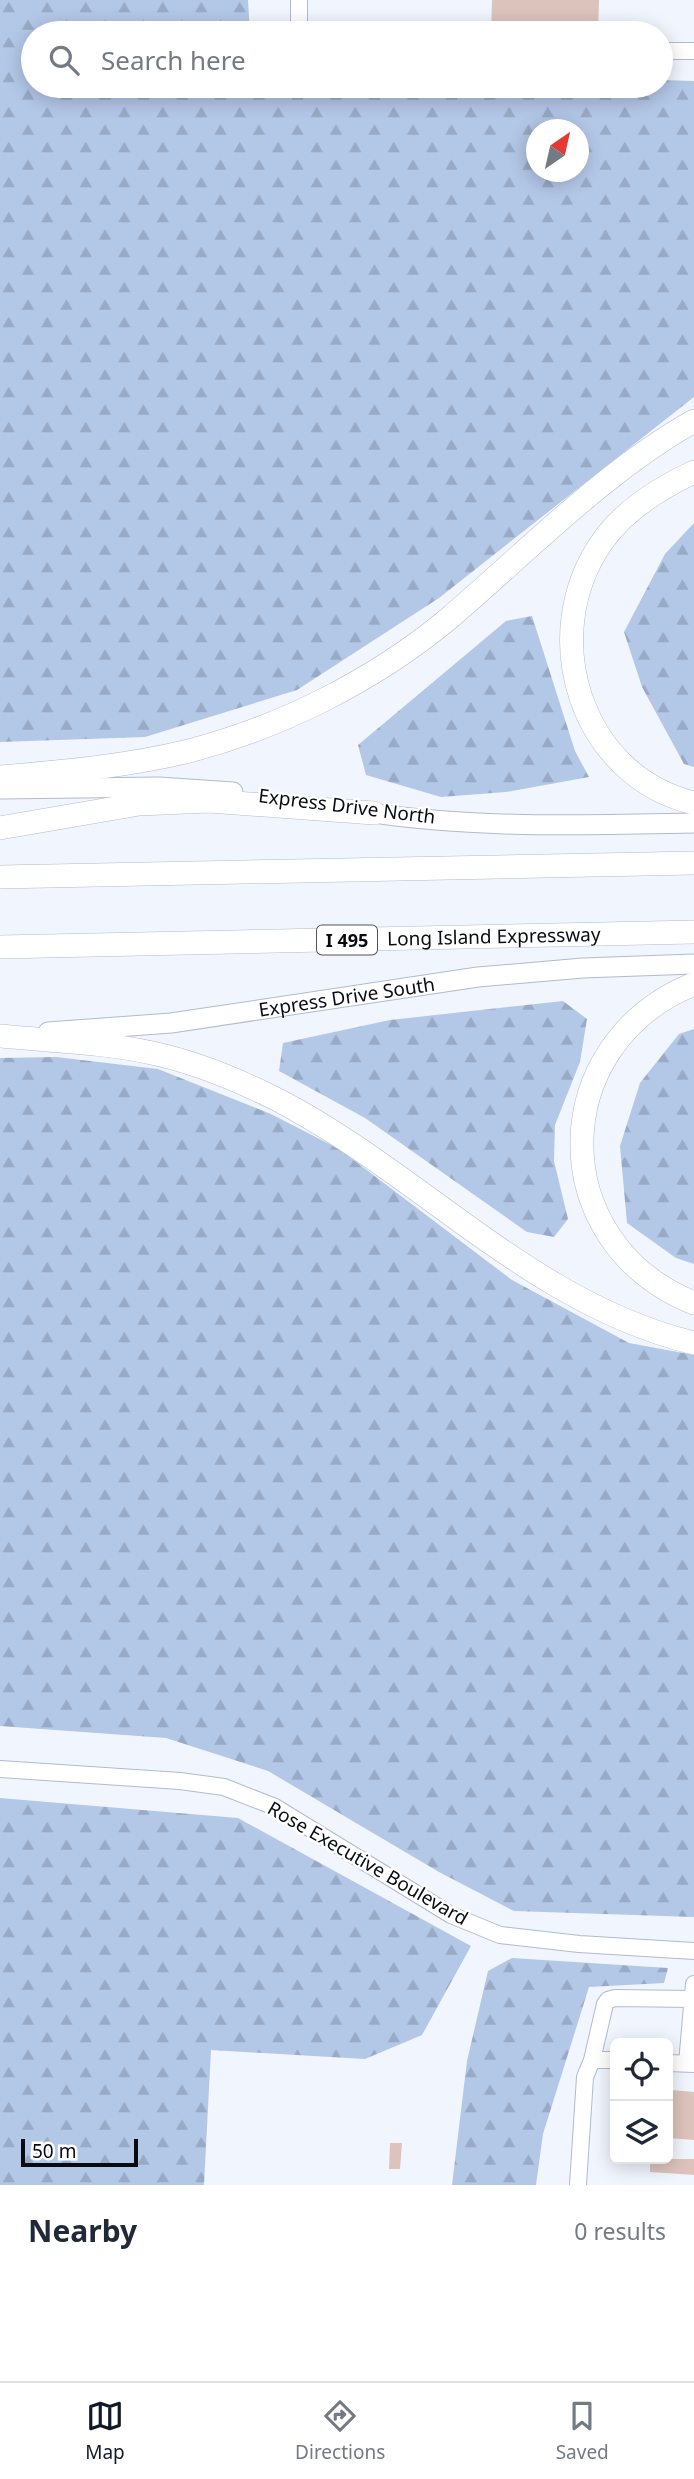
<!DOCTYPE html>
<style>
body{margin:0;font-family:"Noto Sans",sans-serif;background:#f2f2f3;color:#1f2937}
.controls{position:absolute;right:21px;bottom:21px;display:grid;overflow:hidden;border-radius:10px;box-shadow:0 4px 18px #0003}
.controls button{width:63px;height:63px;display:grid;place-items:center;padding:0;border:0;border-bottom:2px solid #e0e1e3;background:#fff;color:#1f2937;font:35px sans-serif}
.compass{position:absolute;left:526px;top:119px;width:63px;height:63px;border-radius:50%;background:#fff;box-shadow:0 4px 18px #0003;rotate:34deg}
.scale{position:absolute;left:21px;bottom:18px;width:117px;box-sizing:border-box;padding-left:7px;border:4px solid #080c12;border-top:0;font-size:19px;line-height:24px;white-space:nowrap;color:#080c12;-webkit-text-stroke:5px #fff;paint-order:stroke}
.list{margin:0;padding:0;list-style:none}
h2{display:flex;justify-content:space-between;align-items:center;height:91px;margin:0;padding:0 28px;font-size:30px}
h2 small{font-size:23px;font-weight:400;color:#747a83}
.icon{flex:none;width:38px;height:38px;fill:none;stroke:currentColor;stroke-width:2;stroke-linecap:round;stroke-linejoin:round}
.map{position:relative;flex:none;width:694px;height:2185px;overflow:hidden}
.search{position:absolute;background:#fff;box-shadow:0 4px 18px #0003;left:21px;right:21px;top:21px;height:77px;display:flex;align-items:center;gap:18px;box-sizing:border-box;padding:0 24px;border-radius:38px;color:#747a83;font-size:26px}
.sheet{height:196px;background:#fff}
nav{display:flex;justify-content:space-around;align-items:center;box-sizing:border-box;height:98px;border-top:2px solid #e0e1e3;background:#fff;font-size:19px;color:#747a83}
nav a{display:grid;justify-items:center;gap:4px}
nav .on{color:#111827}
.map>svg:first-child{display:block}
.forest{fill:url(#forest-firs);fill-rule:evenodd}
.building{fill:#dcc3bc}
.lines{fill:none;stroke-linecap:round;stroke-linejoin:round}
.minor-casing{stroke:#b0bbce;stroke-width:18}
.major-casing{stroke:#b0bbce;stroke-width:21}
.highway-casing{stroke:#b0bbce;stroke-width:24}
.minor{stroke:#fff;stroke-width:16}
.major{stroke:#fff;stroke-width:19}
.highway{stroke:#fff;stroke-width:23}
.labels{text-anchor:middle;dominant-baseline:central;stroke-width:5;stroke-linejoin:round;paint-order:stroke}
.shield{fill:#fff;stroke:#525559;stroke-width:2}
.shield-label{font-size:18px;font-weight:bold;fill:#080c12}
.street-label{font-size:19px;fill:#080c12;stroke:#fff}
</style>
<div class="map">
<svg width="694" height="2185" viewBox="0 0 694 2185">
<defs>
<pattern id="forest-firs" width="22" height="20" patternUnits="userSpaceOnUse" patternTransform="scale(1.75)"><rect width="22" height="20" fill="#b3c7e7"/><path d="M5 1l3.5 6h-7zM16 11l3.5 6h-7z" fill="#98aac5"/></pattern>
</defs>
<rect width="100%" height="100%" fill="#f1f5fe"/>
<path class="forest" d="M0 0H248L250 33H33V86H661V80L694 81V397L439 598 297 690 145 737 0 742ZM536 130H578V172H536Z
M694 523V767L684 764 642 687 624 632 665 554Z
M532 616 575 751 589 777 506 792 441 797 366 775 358 745 506 621Z
M563 1001 587 1019 580 1062 555 1125 554 1161 568 1219 554 1237 527 1232 365 1118 279 1071 283 1043 390 1020Z
M694 1029V1264L676 1258 627 1223 620 1146 640 1083 679 1034Z
M56 1057 158 1069 271 1114 339 1149 512 1280 629 1343 694 1355V1917L514 1911 439 1872 268 1771 166 1738 0 1726V1058Z
M0 1798 238 1818 471 1946 422 2035 365 2059 211 2050 204 2185H0Z
M512 1958 668 1968 664 1983 589 1987 543 2134 536 2185H452L467 2061 488 1971Z"/>
<path class="building" d="M492 0H599L598 33H491Z
M671 2090 694 2092V2140L668 2138V2097L670 2098Z
M390 2143H402L400 2169H389Z
M650 2159H694V2175L650 2172Z"/>
<g class="lines">
<g class="minor-casing">
<path id="minor" d="M299 33V0
M661 51H694
M0 1769 180 1781 224 1787 275 1807 451 1915 500 1935 579 1944 694 1951
M592 2060 605 2004 608 2000 615 1998 694 1999
M668 2063 694 2064
M687 2063 694 1984
M578 2185 585 2077 592 2060H615"/>
</g>
<g class="major-casing">
<g id="major">
<path d="M0 789 159 787 233 792"/>
<path d="M360 811C468 829 584 825 694 823"/>
<path id="s1" d="M48 1032 171 1023 478 977 583 968 694 964"/>
</g>
</g>
<g class="highway-casing">
<g id="highway">
<path d="M694 472C660 488 624 510 602 542 537 635 580 776 694 803"/>
<path d="M0 777C63 772 127 766 189 751 281 727 373 681 447 620 527 552 602 473 694 421"/>
<path d="M0 828 139 804 209 801 374 813"/>
<path d="M0 877 694 863"/>
<path id="s2" d="M0 947 694 932"/>
<path d="M694 984C545 1044 544 1243 694 1303"/>
<path d="M0 1036C50 1041 103 1042 152 1053 195 1062 238 1080 276 1099 420 1173 532 1304 694 1343"/>
</g>
</g>
<use href="#minor" class="minor"/>
<use href="#major" class="major"/>
<use href="#highway" class="highway"/>
</g>
<g class="labels">
<rect class="shield" x="317" y="925.5" width="60" height="29" rx="5"/>
<g class="shield-label">
<text x="347" y="940">I 495</text>
</g>
<g class="street-label">
<text transform="translate(347 806) rotate(7)">Express Drive North</text>
<text stroke="none"><textPath href="#s2" startOffset="494">Long Island Expressway</textPath></text>
<text stroke="none"><textPath href="#s1" startOffset="301">Express Drive South</textPath></text>
<text transform="translate(368 1863) rotate(30)">Rose Executive Boulevard</text>
</g>
</g>
</svg>
<div class="controls">
<button><svg class="icon" aria-label="locate" viewBox="0 0 24 24"><circle cx="12" cy="12" r="6"/><path d="M12 2v4M12 18v4M2 12h4M18 12h4"/></svg></button>
<button><svg class="icon" aria-label="layers" viewBox="0 0 24 24"><path d="M12 4l9 5-9 5-9-5zM3 14l9 5 9-5"/></svg></button>
</div>
<svg class="compass" viewBox="-18 -18 36 36"><path d="M0-13l5 13h-10z" fill="#e53935"/><path d="M0 13l5-13h-10z" fill="#747a83"/></svg>
<div class="scale">50 m</div>
<div class="search"><svg class="icon" aria-label="search" viewBox="0 0 24 24"><circle cx="10" cy="10" r="6"/><path d="M15 15l6 6"/></svg>Search here</div>
</div>
<section class="sheet">
<h2>Nearby<small>0 results</small></h2>
<ul class="list">
</ul>
</section>
<nav>
<a class="on"><svg class="icon" aria-label="map" viewBox="0 0 24 24"><path d="M3 6l6-2 6 2 6-2v14l-6 2-6-2-6 2zM9 4v14M15 6v14"/></svg>Map</a>
<a><svg class="icon" aria-label="directions" viewBox="0 0 24 24"><path d="M12 3l9 9-9 9-9-9zM9 14v-3h6M13 9l2 2-2 2"/></svg>Directions</a>
<a><svg class="icon" aria-label="saved" viewBox="0 0 24 24"><path d="M7 4h10v16l-5-4-5 4z"/></svg>Saved</a>
</nav>
